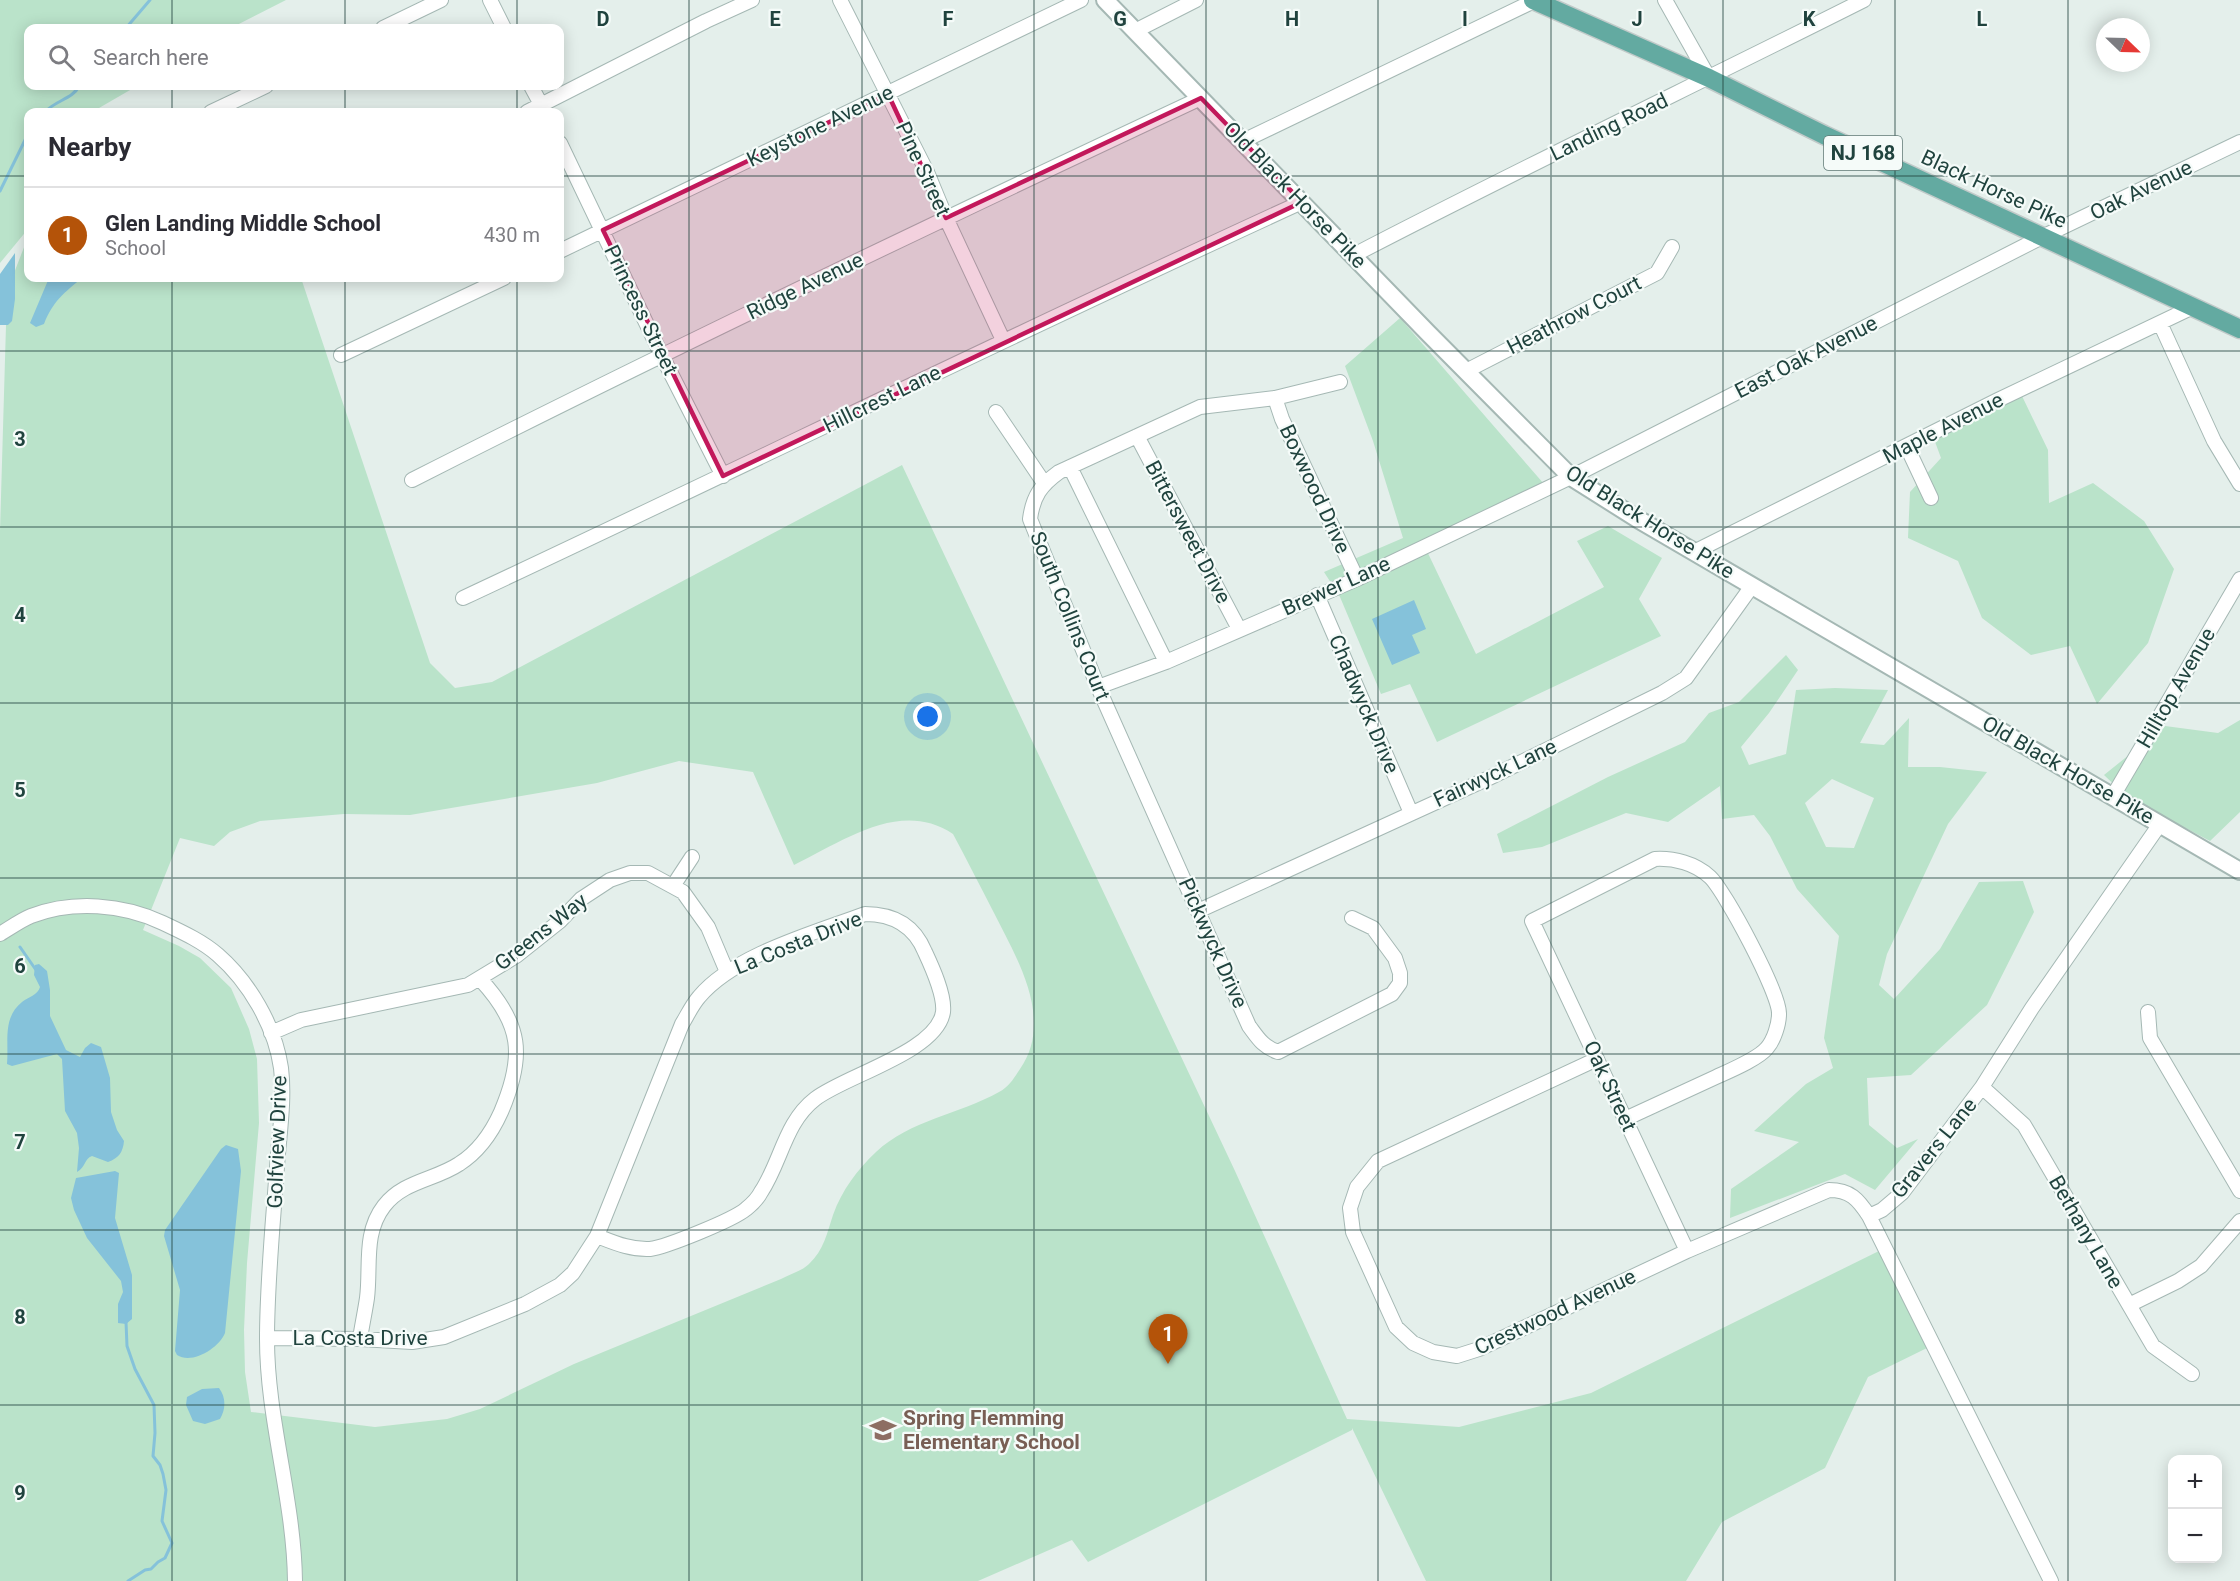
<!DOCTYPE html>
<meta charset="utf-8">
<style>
body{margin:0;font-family:Roboto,sans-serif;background:#f2f2f3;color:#2b2b33}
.controls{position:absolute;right:18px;bottom:18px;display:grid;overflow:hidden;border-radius:12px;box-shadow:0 3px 15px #0003}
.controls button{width:54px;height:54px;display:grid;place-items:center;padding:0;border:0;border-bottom:2px solid #e1e1e2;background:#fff;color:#2b2b33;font:30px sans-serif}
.compass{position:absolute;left:2096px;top:18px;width:54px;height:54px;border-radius:50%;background:#fff;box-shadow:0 3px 15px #0003;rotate:113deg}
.you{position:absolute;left:928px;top:717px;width:21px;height:21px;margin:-15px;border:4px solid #fff;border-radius:50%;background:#1a73e8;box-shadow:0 0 0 9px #1a73e833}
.badge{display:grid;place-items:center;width:39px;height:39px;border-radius:50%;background:#b45309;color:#fff;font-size:20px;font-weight:700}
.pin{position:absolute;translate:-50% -50px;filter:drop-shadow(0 2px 3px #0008)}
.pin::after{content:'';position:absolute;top:32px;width:21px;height:18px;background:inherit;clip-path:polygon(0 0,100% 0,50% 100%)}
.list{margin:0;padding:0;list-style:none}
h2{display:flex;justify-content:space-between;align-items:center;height:78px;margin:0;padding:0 24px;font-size:26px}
h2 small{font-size:20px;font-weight:400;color:#7c7c81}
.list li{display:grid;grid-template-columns:39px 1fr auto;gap:18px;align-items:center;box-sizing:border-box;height:96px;padding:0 24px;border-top:2px solid #e1e1e2}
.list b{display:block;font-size:22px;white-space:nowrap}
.list p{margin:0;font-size:20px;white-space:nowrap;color:#7c7c81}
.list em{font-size:20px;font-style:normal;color:#7c7c81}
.icon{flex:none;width:33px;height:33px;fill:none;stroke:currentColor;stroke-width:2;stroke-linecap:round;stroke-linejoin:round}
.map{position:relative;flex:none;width:2240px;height:1581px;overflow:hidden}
.search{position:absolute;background:#fff;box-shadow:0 3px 15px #0003;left:24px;top:24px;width:540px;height:66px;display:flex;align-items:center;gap:15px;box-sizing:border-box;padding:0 21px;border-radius:12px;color:#7c7c81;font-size:22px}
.panel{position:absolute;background:#fff;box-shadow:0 3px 15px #0003;left:24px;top:108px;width:540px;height:174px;border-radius:12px}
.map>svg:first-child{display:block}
.green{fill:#bae3ca;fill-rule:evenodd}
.water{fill:#85c2da}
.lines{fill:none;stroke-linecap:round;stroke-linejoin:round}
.stream{stroke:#85c2da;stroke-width:3}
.minor-casing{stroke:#a5b8b4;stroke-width:16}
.tertiary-casing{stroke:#a5b8b4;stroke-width:20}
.primary-casing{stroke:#c1cac9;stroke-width:21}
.minor{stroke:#fff;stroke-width:14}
.tertiary{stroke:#fff;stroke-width:16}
.primary{stroke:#63aaa1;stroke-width:18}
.marked{fill:#c2185b;fill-opacity:0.2;stroke:#c2185b;stroke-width:4.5;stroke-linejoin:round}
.grid{fill:none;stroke:#20433e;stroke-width:1.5;stroke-opacity:0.55}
.labels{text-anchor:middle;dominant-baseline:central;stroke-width:4.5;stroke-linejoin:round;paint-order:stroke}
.shield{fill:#f5fbf9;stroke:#607a76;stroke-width:1.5}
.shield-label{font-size:20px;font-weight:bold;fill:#20433e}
.street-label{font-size:21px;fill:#20433e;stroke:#f5fbf9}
.education-label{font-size:21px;font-weight:bold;fill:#785e54;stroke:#f5fbf9;text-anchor:start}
.grid-label{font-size:20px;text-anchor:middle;font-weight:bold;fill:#20433e;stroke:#f5fbf9;stroke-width:4.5;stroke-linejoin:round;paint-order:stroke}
</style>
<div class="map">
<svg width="2240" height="1581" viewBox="0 0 2240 1581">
<rect width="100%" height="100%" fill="#e4efeb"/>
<path class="green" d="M0 0H286L231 28H28V86H137L99 108 101 112H28V229L0 263Z
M28 237V278H301L430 663 455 688 492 682 902 465 1235 1171 1347 1419 1459 1427 1591 1393 1883 1249 1927 1348 1868 1377 1825 1468 1722 1522 1686 1581H1426L1352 1428V1430L1088 1562 1072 1540 978 1581H303L302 1566 294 1568 295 1581H0V531L7 291ZM679 761 753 772 794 865C844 841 900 799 953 834 967 860 980 886 993 911 1016 957 1055 1019 1020 1069 1014 1078 1009 1087 999 1092 960 1114 910 1120 876 1152 857 1170 842 1190 833 1215 827 1233 824 1250 809 1264 802 1271 790 1274 781 1279L574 1364 480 1409 447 1419 375 1427 251 1412 245 1372 244 1330 247 1263 259 1123 257 1059 249 1029 231 988 200 958 179 946 143 930 180 838 214 846 230 832 260 821 344 814 410 815 597 783Z
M1400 318 1544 484 1425 547 1476 654 1604 587 1577 541 1608 526 1662 558 1639 599 1661 636 1437 742 1410 684 1381 694 1340 597 1324 572 1403 538 1373 441 1345 366Z
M2022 396 2048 450 2049 503 2093 483 2144 521 2174 569 2148 643 2097 704 2070 646 2031 655 1982 618 1958 561 1908 538 1910 492 1941 458 1934 439Z
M1786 655 1798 670 1769 713 1741 747 1749 765 1786 754 1796 690 1835 688 1888 690 1860 743 1884 745 1909 718 1908 767H1940L1987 772 1948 824 1887 954 1879 985 1894 999 1940 949 1979 882 2023 881 2034 912 1987 1005 1911 1075 1867 1078 1869 1125 1897 1148 1918 1139 1875 1190 1845 1174 1730 1218 1731 1189 1799 1142 1754 1131 1806 1084 1833 1068 1824 1038 1839 936 1797 889 1770 836 1754 815 1722 819 1720 786 1668 822 1626 813 1542 847 1503 853 1497 834 1608 777 1685 742 1709 713 1739 702ZM1832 779 1874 798 1854 848 1826 847 1805 803Z
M2240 720V812L2210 841 2127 797 2104 775 2165 726 2218 733Z"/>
<path class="water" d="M15 253V299L12 321 8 325H0V274Z
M49 278H82C64 293 53 301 44 324L36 327 30 323Z
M1414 600 1426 629 1412 635 1420 653 1392 665 1372 619Z
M39 964 47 971 50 990V1016L66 1050 80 1057 85 1048 91 1043 101 1047 110 1078 111 1112 117 1130 124 1141C123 1152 119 1158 108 1162L92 1156C84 1159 86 1167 77 1172L79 1148 77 1133 65 1111 62 1059 57 1054C42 1058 27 1062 12 1066L7 1064C9 1042 2 1018 22 1002 28 997 38 995 40 987L34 975 35 965Z
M226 1145 238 1149 241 1171 225 1333C219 1348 192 1365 177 1355L175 1351 180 1290 164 1236 165 1230 221 1149Z
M115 1171 119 1173 115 1218 132 1275V1319L126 1324 118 1323V1304L123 1292 121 1281 87 1238 74 1210 71 1198 76 1178Z
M219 1388C226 1397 226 1409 220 1419L205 1424 193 1421 186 1405 187 1397 202 1389Z"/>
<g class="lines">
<path class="stream" d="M126 28 150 0
M45 112C56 100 73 99 79 86
M0 191 28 134
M20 947 36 970
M126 1322 127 1346 135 1369 154 1405 155 1433 153 1456 160 1465 163 1474 166 1490 162 1521 172 1543 165 1558 158 1562 151 1569 145 1570 128 1581"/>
<g class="minor-casing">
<path id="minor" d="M490 0 504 28
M840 0 927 172 946 218 1003 340
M1665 0 1709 78
M383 28 441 0
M1135 31 1196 0
M531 86 545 112
M211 112 266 86
M527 112 706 21 752 0
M1243 141 1536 0
M560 143 662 356 723 476
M560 251 1081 0
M1354 255C1523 167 1695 85 1864 0
M2160 323 2214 441 2240 484
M341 355 504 278
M1466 371 1657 273 1672 247
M1340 382 1275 398 1200 407 1059 472C1041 485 1033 496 1030 519L1098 687 1249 1026C1258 1038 1263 1047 1278 1052L1392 994 1400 983V973L1395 958 1373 928 1352 918
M1275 398 1282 419 1357 579
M996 412 1044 483
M1137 436 1239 629
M1907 447 1931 498
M1070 467 1166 662
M412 480C672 348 936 222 1201 98
M1694 552 1998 400 2193 307
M1317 595 1411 813
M463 598C743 467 1021 330 1302 202
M1098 687 1166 662 1357 579 1571 477 2042 237 2240 142
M2113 796 2240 579
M673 886 692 857
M1198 911 1489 778 1662 693 1686 678 1752 586
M0 934C10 928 21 920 31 916 73 900 123 904 163 923 182 932 202 941 218 955 249 982 275 1026 281 1068 285 1100 279 1135 277 1167 273 1223 267 1282 267 1339 267 1420 294 1499 295 1581
M2148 1012 2150 1038 2240 1191
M271 1033 301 1020 468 985 516 956 560 921 581 899 610 880 630 873H648L683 892 708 927 727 972
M1597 1059 1378 1161 1357 1187 1350 1208 1353 1232 1396 1327 1413 1343 1433 1352 1457 1356 1479 1349 1687 1251 1829 1190C1850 1190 1858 1199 1869 1216L2051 1581
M1982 1087 2024 1125 2153 1346 2192 1374
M1625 1119C1655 1105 1685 1091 1716 1077 1729 1071 1758 1059 1767 1048 1774 1040 1779 1024 1779 1014 1780 994 1725 891 1710 877 1695 863 1674 858 1655 859L1532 921 1687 1251
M1869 1216 1882 1210 1902 1193 1982 1087 2032 1008 2160 824
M2129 1305 2178 1281 2201 1266 2240 1221
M267 1338 360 1339 412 1342 444 1337 525 1304 560 1285 573 1273 597 1236 682 1024C687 1016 692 1005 699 997 734 955 814 933 865 914 893 914 914 925 925 952 932 967 945 995 943 1012 937 1052 844 1076 815 1099 785 1122 781 1162 761 1192 758 1198 751 1205 746 1209 733 1220 666 1247 650 1249 631 1250 615 1243 597 1236
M360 1339C362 1325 365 1312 367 1298 371 1267 363 1233 384 1206 403 1181 435 1180 459 1164 478 1152 492 1132 501 1112 525 1056 522 1024 480 979"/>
</g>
<g class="tertiary-casing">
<path id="tertiary" d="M1105 0 1428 333 1571 477 1636 518 2240 871"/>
</g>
<g class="primary-casing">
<path id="primary" d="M1533 0 1709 78 1824 135 2240 329"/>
</g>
<use href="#minor" class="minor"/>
<use href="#tertiary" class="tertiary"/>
<use href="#primary" class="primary"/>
</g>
<path class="marked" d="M888 94 946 218 1201 98 1302 202 723 476 603 230Z"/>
<path class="grid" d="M172 0V28M345 0V28M517 0V28M689 0V1581M862 0V1581M1034 0V1581M1206 0V1581M1378 0V1581M1551 0V1581M1723 0V1581M1895 0V1581M2068 0V1581M172 86V112M345 86V112M517 86V112M0 176H28M560 176H2240M172 278V1581M345 278V1581M517 278V1581M0 351H2240M0 527H2240M0 703H2240M0 878H2240M0 1054H2240M0 1230H2240M0 1405H2240"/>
<defs>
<g id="school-bare" transform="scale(2.07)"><path d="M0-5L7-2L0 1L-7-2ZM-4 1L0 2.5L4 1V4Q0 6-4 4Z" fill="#8d6e63" stroke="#f5fbf9" stroke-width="2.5" paint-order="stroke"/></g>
</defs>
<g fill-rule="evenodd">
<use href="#school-bare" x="883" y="1430"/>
</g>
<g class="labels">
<rect class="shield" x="1824" y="136" width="78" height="34" rx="4.5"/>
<g class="shield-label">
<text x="1863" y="153">NJ 168</text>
</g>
<g class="street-label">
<text transform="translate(820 126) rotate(-26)">Keystone Avenue</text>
<text transform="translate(1609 127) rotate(-26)">Landing Road</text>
<text transform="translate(923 169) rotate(65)">Pine Street</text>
<text transform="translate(1994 189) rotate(25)">Black Horse Pike</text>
<text transform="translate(2141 190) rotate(-26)">Oak Avenue</text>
<text transform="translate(1295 195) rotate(46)">Old Black Horse Pike</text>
<text transform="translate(805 286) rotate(-26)">Ridge Avenue</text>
<text transform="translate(641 310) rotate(64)">Princess Street</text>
<text transform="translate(1574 315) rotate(-27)">Heathrow Court</text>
<text transform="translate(1806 357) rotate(-27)">East Oak Avenue</text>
<text transform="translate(882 399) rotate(-26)">Hillcrest Lane</text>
<text transform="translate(1943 428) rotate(-27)">Maple Avenue</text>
<text transform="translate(1315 489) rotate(65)">Boxwood Drive</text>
<text transform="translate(1650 522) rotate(32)">Old Black Horse Pike</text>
<text transform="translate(1188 532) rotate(62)">Bittersweet Drive</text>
<text transform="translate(1336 586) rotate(-24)">Brewer Lane</text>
<text transform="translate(1070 616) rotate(68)">South Collins Court</text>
<text transform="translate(2176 688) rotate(-60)">Hilltop Avenue</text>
<text transform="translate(1364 704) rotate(67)">Chadwyck Drive</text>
<text transform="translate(2068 770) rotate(30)">Old Black Horse Pike</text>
<text transform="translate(1495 773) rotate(-25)">Fairwyck Lane</text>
<text transform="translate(541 932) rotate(-38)">Greens Way</text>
<text transform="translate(798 943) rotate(-22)">La Costa Drive</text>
<text transform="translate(1213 943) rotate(66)">Pickwyck Drive</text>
<text transform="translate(1610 1086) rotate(65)">Oak Street</text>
<text transform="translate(277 1142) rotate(-88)">Golfview Drive</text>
<text transform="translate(1934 1148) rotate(-51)">Gravers Lane</text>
<text transform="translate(2086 1232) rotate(60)">Bethany Lane</text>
<text transform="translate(1555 1312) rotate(-25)">Crestwood Avenue</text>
<text x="360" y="1338">La Costa Drive</text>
</g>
<g class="education-label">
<text x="903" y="1418">Spring Flemming<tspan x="903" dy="24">Elementary School</tspan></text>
</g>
</g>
<g class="grid-label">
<text x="603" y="26">D</text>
<text x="775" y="26">E</text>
<text x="948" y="26">F</text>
<text x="1120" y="26">G</text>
<text x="1292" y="26">H</text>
<text x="1465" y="26">I</text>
<text x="1637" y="26">J</text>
<text x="1809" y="26">K</text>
<text x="1982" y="26">L</text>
<text x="20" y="446">3</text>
<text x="20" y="622">4</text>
<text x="20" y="797">5</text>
<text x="20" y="973">6</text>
<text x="20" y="1149">7</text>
<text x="20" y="1324">8</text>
<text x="20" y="1500">9</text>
</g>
</svg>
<div class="controls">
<button>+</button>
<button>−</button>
</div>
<svg class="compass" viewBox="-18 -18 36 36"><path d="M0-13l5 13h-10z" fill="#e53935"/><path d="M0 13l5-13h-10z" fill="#7c7c81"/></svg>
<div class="you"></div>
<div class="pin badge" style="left:1168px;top:1364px">1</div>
<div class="search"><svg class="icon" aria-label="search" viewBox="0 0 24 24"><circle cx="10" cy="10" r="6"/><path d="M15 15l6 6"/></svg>Search here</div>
<section class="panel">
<h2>Nearby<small></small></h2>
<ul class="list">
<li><span class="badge">1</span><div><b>Glen Landing Middle School</b><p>School</p></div><em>430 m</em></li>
</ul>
</section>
</div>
